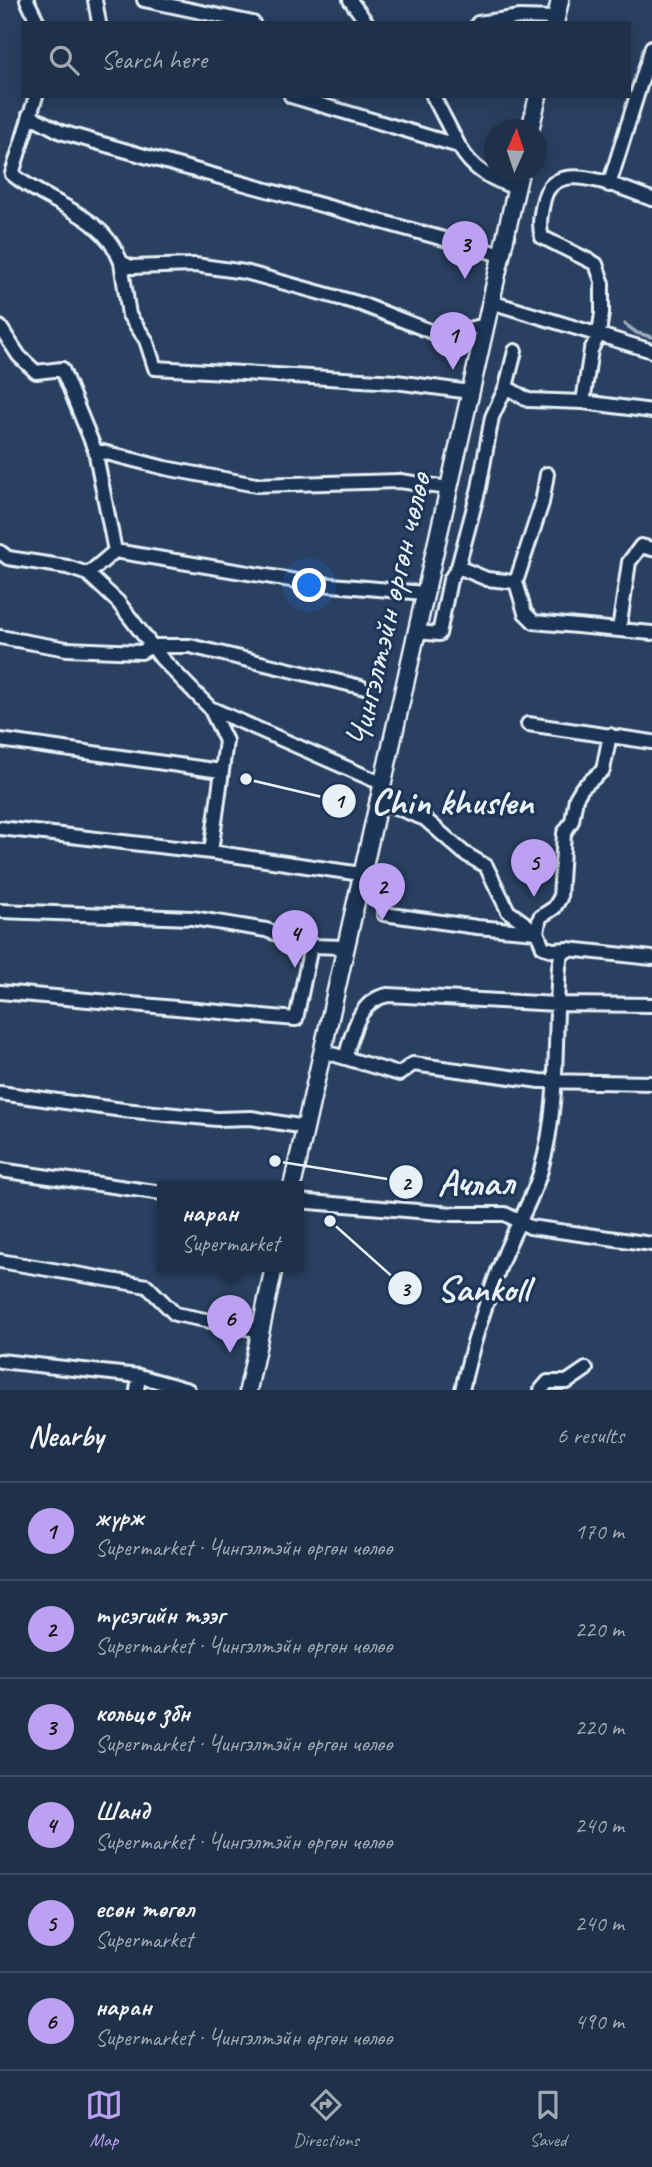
<!DOCTYPE html>
<meta charset="utf-8">
<style>
body{margin:0;font-family:Caveat,sans-serif;background:#2c3c53;color:#f1f3f6}
.compass{position:absolute;left:484px;top:119px;width:63px;height:63px;border-radius:50%;background:#1f3049;box-shadow:0 4px 18px #0003;rotate:3deg}
.you{position:absolute;left:310px;top:586px;width:24px;height:24px;margin:-18px;border:5px solid #fff;border-radius:50%;background:#1a73e8;box-shadow:0 0 0 10px #1a73e833}
.badge{display:grid;place-items:center;width:46px;height:46px;border-radius:50%;background:#bca0f2;color:#111;font-size:23px;font-weight:700}
.pin{position:absolute;translate:-50% -58px;filter:drop-shadow(0 2px 4px #0008)}
.pin::after{content:'';position:absolute;top:37px;width:24px;height:21px;background:inherit;clip-path:polygon(0 0,100% 0,50% 100%)}
.popup{position:absolute;left:157px;top:1181px;width:147px;height:91px;box-sizing:border-box;display:grid;place-content:center;border-radius:0px;background:#1f3049;filter:drop-shadow(0 2px 5px #0005);font-size:23px;white-space:nowrap;color:#a1a9b4}
.popup b{font-size:26px;color:#f1f3f6}
.popup::after{content:'';position:absolute;left:50%;top:100%;margin-left:-14px;border:14px solid transparent;border-top-color:#1f3049}
.list{margin:0;padding:0;list-style:none}
h2{display:flex;justify-content:space-between;align-items:center;height:91px;margin:0;padding:0 28px;font-size:30px}
h2 small{font-size:23px;font-weight:400;color:#a1a9b4}
.list li{display:grid;grid-template-columns:46px 1fr auto;gap:21px;align-items:center;box-sizing:border-box;height:98px;padding:0 28px;border-top:2px solid #3c4b61}
.list b{display:block;font-size:26px;white-space:nowrap}
.list p{margin:0;font-size:23px;white-space:nowrap;color:#a1a9b4}
.list em{font-size:23px;font-style:normal;color:#a1a9b4}
.icon{flex:none;width:38px;height:38px;fill:none;stroke:currentColor;stroke-width:2;stroke-linecap:round;stroke-linejoin:round}
.map{position:relative;flex:none;width:652px;height:1390px;overflow:hidden}
.search{position:absolute;background:#1f3049;box-shadow:0 4px 18px #0003;left:21px;right:21px;top:21px;height:77px;display:flex;align-items:center;gap:18px;box-sizing:border-box;padding:0 24px;border-radius:0px;color:#a1a9b4;font-size:26px}
.sheet{height:679px;background:#1f3049}
nav{display:flex;justify-content:space-around;align-items:center;box-sizing:border-box;height:98px;border-top:2px solid #3c4b61;background:#1f3049;font-size:19px;color:#a1a9b4}
nav a{display:grid;justify-items:center;gap:4px}
nav .on{color:#bca0f2}
.map>svg:first-child{display:block}
.lines{fill:none;stroke-linecap:round;stroke-linejoin:round}
.stream{stroke:#9dabbd;stroke-width:3.5}
.minor-casing{stroke:#e8f1f8;stroke-width:18}
.major-casing{stroke:#e8f1f8;stroke-width:21}
.minor{stroke:#1d3557;stroke-width:12}
.major{stroke:#1d3557;stroke-width:16}
.labels{text-anchor:middle;dominant-baseline:central;stroke-width:6;stroke-linejoin:round;paint-order:stroke}
.street-label{font-size:35px;fill:#e8f1f8;stroke:#1d3557}
.leader{fill:none;stroke:#e8f1f8;stroke-width:2.5}
.callout-dot{fill:#e8f1f8;stroke:#1d3557;stroke-width:2.5}
.mark-label{font-size:21px;text-anchor:middle;font-weight:bold;fill:#111}
.callout-label{font-size:37px;text-anchor:middle;font-weight:bold;fill:#e8f1f8;stroke:#1d3557;stroke-width:6;stroke-linejoin:round;paint-order:stroke}
</style>
<div class="map">
<svg width="652" height="1390" viewBox="0 0 652 1390">
<rect width="100%" height="100%" fill="#294061"/>
<filter id="ink" filterUnits="userSpaceOnUse"><feTurbulence type="fractalNoise" baseFrequency=".0143" numOctaves="2"/><feDisplacementMap in="SourceGraphic" scale="14" xChannelSelector="R" yChannelSelector="G"/><feConvolveMatrix kernelMatrix="1 2 1 2 8 2 1 2 1" color-interpolation-filters="sRGB"/></filter>
<g filter="url(#ink)">
<g class="lines">
<path class="stream" d="M625 324 637 333 652 337"/>
<g class="minor-casing">
<path id="minor" d="M27 0 38 23
M95 0 99 23
M144 0 253 23
M350 0 367 23
M478 23 520 17 556 18
M36 96 12 174C49 205 102 212 121 262
M291 96 459 146C473 171 490 178 516 188
M433 96 459 146
M29 115 61 132 155 159 502 255
M609 185 652 47
M491 302 652 351
M0 327 19 356 36 372 62 369 95 450 115 551 88 574
M506 387 528 400 583 402 652 411
M470 392 396 382 155 368 146 340 129 315 121 262 131 267 195 265 245 272 361 304 440 335 486 325
M583 402 591 350 599 334 602 313V281L596 264 542 237C538 225 541 212 544 199 555 155 625 190 652 199
M95 450 165 468 256 485 400 481 448 488
M115 551 309 583 424 593
M0 552 8 558 67 567 88 574 118 602 162 659 210 708 226 741 211 852
M458 567 487 579 516 582 525 613 534 622 652 633
M516 582 542 503 547 474
M619 630 629 562 641 546 652 549
M417 632 439 634 450 580 458 567 479 488 492 417 506 387 515 351
M0 637 67 649 141 652 152 646
M152 646H190L361 687
M210 708 381 783
M528 724 652 742
M0 740 221 771
M377 800 425 819 464 853 486 866 508 911 537 932 543 947 553 950 568 949 652 958
M0 828 211 852 361 874
M0 911 192 918 266 930 311 946
M384 914 477 927 537 932 540 917 554 908 560 898 564 833 572 821 576 798 582 788 603 770 610 735
M0 992 296 1019 311 946 343 947
M322 1051 399 1074 413 1064 540 1081 652 1083
M345 1058C353 1033 358 1000 388 995L557 1004 652 1005
M0 1093 123 1110 217 1119 251 1118 305 1127
M0 1170 162 1193
M298 1201 453 1214H505L530 1227 652 1244
M0 1261 147 1286 175 1314 261 1331
M0 1361 139 1376 188 1390
M137 1390 139 1376
M462 1390C472 1344 486 1302 503 1258 515 1227 532 1202 541 1170 560 1104 554 1035 559 967L561 956 568 949
M541 1390 548 1382H567L586 1369"/>
</g>
<g class="major-casing">
<path id="major" d="M555 23 560 0
M530 130 538 96
M292 1187 520 172
M248 1390 274 1267"/>
</g>
<use href="#minor" class="minor"/>
<use href="#major" class="major"/>
</g>
</g>
<g class="labels">
<g class="street-label">
<text transform="translate(388 610) rotate(-77)">Чингэлтэйн өргөн чөлөө</text>
</g>
</g>
<path class="leader" d="M246 779L339 801M275 1161L406 1182M330 1221L405 1288"/>
<g class="callout-dot">
<circle cx="246" cy="779" r="7"/>
<circle cx="275" cy="1161" r="7"/>
<circle cx="330" cy="1221" r="7"/>
<circle cx="339" cy="801" r="18"/>
<circle cx="406" cy="1182" r="18"/>
<circle cx="405" cy="1288" r="18"/>
</g>
<g class="mark-label">
<text x="339" y="808">1</text>
<text x="406" y="1190">2</text>
<text x="405" y="1296">3</text>
</g>
<g class="callout-label">
<text x="452" y="814">Chin khuslen</text>
<text x="476" y="1195">Ачлал</text>
<text x="483" y="1301">Sankoll</text>
</g>
</svg>
<svg class="compass" viewBox="-18 -18 36 36"><path d="M0-13l5 13h-10z" fill="#e53935"/><path d="M0 13l5-13h-10z" fill="#a1a9b4"/></svg>
<div class="you"></div>
<div class="pin badge" style="left:453px;top:370px">1</div>
<div class="pin badge" style="left:382px;top:921px">2</div>
<div class="pin badge" style="left:465px;top:279px">3</div>
<div class="pin badge" style="left:295px;top:968px">4</div>
<div class="pin badge" style="left:534px;top:897px">5</div>
<div class="pin badge" style="left:230px;top:1353px">6</div>
<div class="popup"><b>наран</b>Supermarket</div>
<div class="search"><svg class="icon" aria-label="search" viewBox="0 0 24 24"><circle cx="10" cy="10" r="6"/><path d="M15 15l6 6"/></svg>Search here</div>
</div>
<section class="sheet">
<h2>Nearby<small>6 results</small></h2>
<ul class="list">
<li><span class="badge">1</span><div><b>жүрж</b><p>Supermarket · Чингэлтэйн өргөн чөлөө</p></div><em>170 m</em></li>
<li><span class="badge">2</span><div><b>түсэгийн тээг</b><p>Supermarket · Чингэлтэйн өргөн чөлөө</p></div><em>220 m</em></li>
<li><span class="badge">3</span><div><b>кольцо збн</b><p>Supermarket · Чингэлтэйн өргөн чөлөө</p></div><em>220 m</em></li>
<li><span class="badge">4</span><div><b>Шанд</b><p>Supermarket · Чингэлтэйн өргөн чөлөө</p></div><em>240 m</em></li>
<li><span class="badge">5</span><div><b>есөн төгөл</b><p>Supermarket</p></div><em>240 m</em></li>
<li><span class="badge">6</span><div><b>наран</b><p>Supermarket · Чингэлтэйн өргөн чөлөө</p></div><em>490 m</em></li>
</ul>
</section>
<nav>
<a class="on"><svg class="icon" aria-label="map" viewBox="0 0 24 24"><path d="M3 6l6-2 6 2 6-2v14l-6 2-6-2-6 2zM9 4v14M15 6v14"/></svg>Map</a>
<a><svg class="icon" aria-label="directions" viewBox="0 0 24 24"><path d="M12 3l9 9-9 9-9-9zM9 14v-3h6M13 9l2 2-2 2"/></svg>Directions</a>
<a><svg class="icon" aria-label="saved" viewBox="0 0 24 24"><path d="M7 4h10v16l-5-4-5 4z"/></svg>Saved</a>
</nav>
